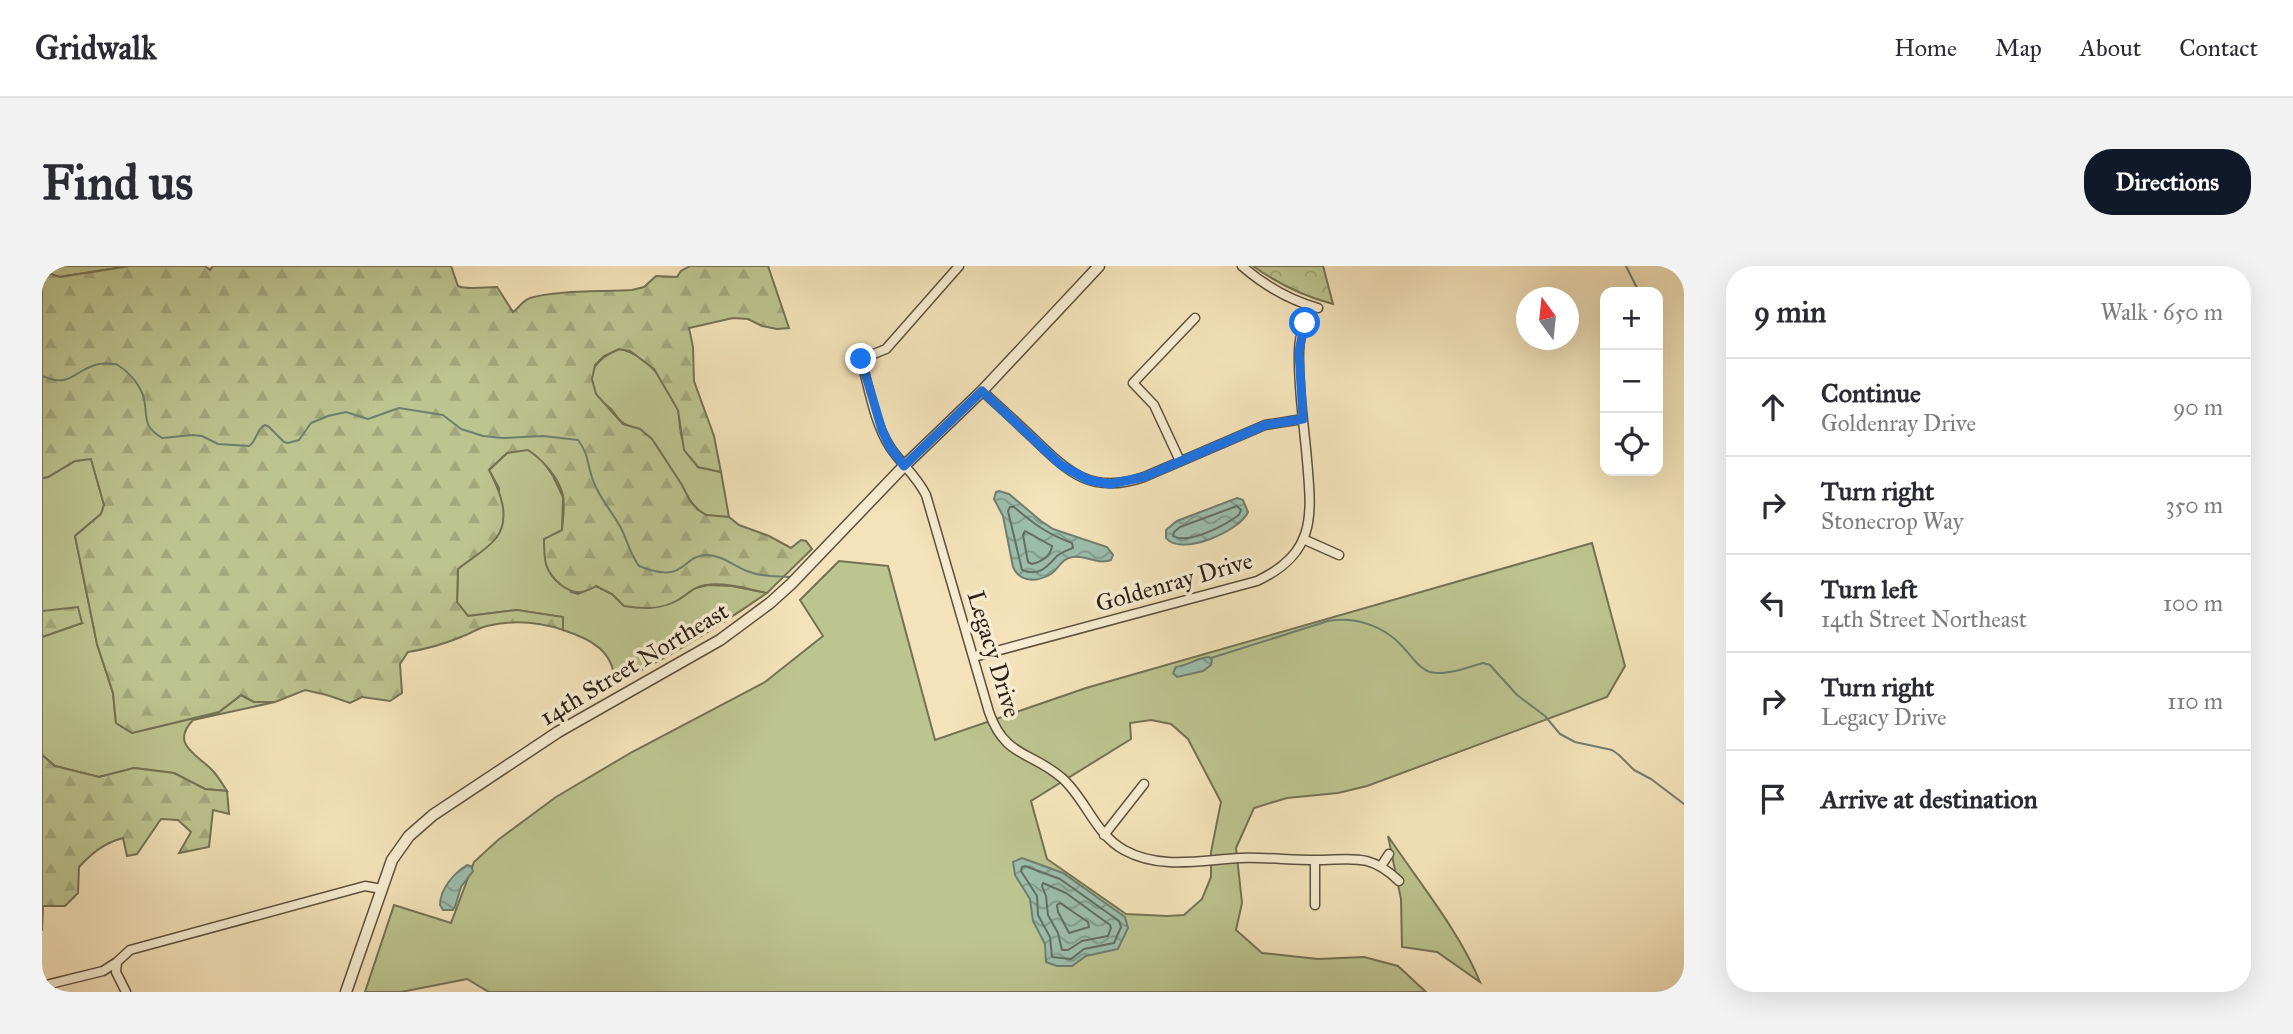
<!DOCTYPE html>
<meta charset="utf-8">
<style>
body{margin:0;font-family:"IM FELL Great Primer",serif;background:#f2f2f3;color:#2b2b33}
.controls{position:absolute;right:21px;top:21px;display:grid;overflow:hidden;border-radius:14px;box-shadow:0 7px 28px #0002}
.controls button{width:63px;height:63px;display:grid;place-items:center;padding:0;border:0;border-bottom:2px solid #e1e1e2;background:#fff;color:#2b2b33;font:35px sans-serif}
.compass{position:absolute;left:1474px;top:21px;width:63px;height:63px;border-radius:50%;background:#fff;box-shadow:0 7px 28px #0002;rotate:345deg}
.stop{position:absolute;width:21px;height:21px;margin:-16px;border:5px solid #1a73e8;border-radius:50%;background:#fff}
.stop.end{background:#1a73e8;border-color:#fff;box-shadow:0 2px 7px #0008}
.list{margin:0;padding:0;list-style:none}
h2{display:flex;justify-content:space-between;align-items:center;height:91px;margin:0;padding:0 28px;font-size:30px}
h2 small{font-size:23px;font-weight:400;color:#7c7c81}
.list li{display:grid;grid-template-columns:46px 1fr auto;gap:21px;align-items:center;box-sizing:border-box;height:98px;padding:0 28px;border-top:2px solid #e1e1e2}
.list b{display:block;font-size:26px;white-space:nowrap}
.list p{margin:0;font-size:23px;white-space:nowrap;color:#7c7c81}
.list em{font-size:23px;font-style:normal;color:#7c7c81}
.icon{flex:none;width:38px;height:38px;fill:none;stroke:currentColor;stroke-width:2;stroke-linecap:round;stroke-linejoin:round}
.map{position:relative;flex:none;width:1642px;height:726px;overflow:hidden;border-radius:28px}
header{display:flex;align-items:center;gap:42px;box-sizing:border-box;height:98px;padding:0 35px;background:#fff;border-bottom:2px solid #e1e1e2}
header strong{font-size:33px}
nav{display:flex;gap:38px;margin-inline-start:auto;font-size:24px}
.intro{display:flex;align-items:center;justify-content:space-between;box-sizing:border-box;height:168px;padding:0 42px}
h1{margin:0;font-size:49px}
.button{padding:18px 32px;border-radius:28px;background:#111827;color:#fff;font-size:24px;font-weight:700}
main{display:flex;gap:42px;padding:0 42px}
aside{flex:1;background:#fff;border-radius:28px;box-shadow:0 7px 28px #0002}
.map>svg:first-child{display:block}
.grass{fill:#bcc48f;stroke:#747254;stroke-width:2;fill-rule:evenodd}
.forest{fill:url(#forest-firs);stroke:#747254;stroke-width:2}
.park{fill:url(#park-crowns);stroke:#747254;stroke-width:2}
.water{fill:url(#water-waves);stroke:#6f7e71;stroke-width:2}
.lines{fill:none;stroke-linecap:round;stroke-linejoin:round}
.shore{stroke:#646e62;stroke-width:2}
.stream{stroke:#6f7e71;stroke-width:2}
.minor-casing{stroke:#5d5040;stroke-width:11}
.tertiary-casing{stroke:#5d5040;stroke-width:13}
.minor{stroke:#f8edd2;stroke-width:8}
.tertiary{stroke:#f8edd2;stroke-width:10}
.route{stroke:#1a73e8;stroke-width:9}
.labels{text-anchor:middle;dominant-baseline:central;stroke-width:7;stroke-linejoin:round;paint-order:stroke}
.street-label{font-size:24px;fill:#2b1f18;stroke:#f8edd2}
</style>
<header>
<strong>Gridwalk</strong>
<nav><a>Home</a><a>Map</a><a>About</a><a>Contact</a></nav>
</header>
<div class="intro"><h1>Find us</h1><a class="button">Directions</a></div>
<main>
<div class="map">
<svg width="1642" height="726" viewBox="0 0 1642 726">
<defs>
<pattern id="forest-firs" width="22" height="20" patternUnits="userSpaceOnUse" patternTransform="scale(1.75)"><rect width="22" height="20" fill="#bcc48f"/><path d="M5 1l3.5 6h-7zM16 11l3.5 6h-7z" fill="#a2a87b"/></pattern>
<pattern id="park-crowns" width="20" height="18" patternUnits="userSpaceOnUse" patternTransform="scale(1.75)"><rect width="20" height="18" fill="#bcc48f"/><path d="M2 6a3 3 0 1 1 6 0M12 15a3 3 0 1 1 6 0" fill="none" stroke="#a2a87b"/></pattern>
<pattern id="water-waves" width="16" height="10" patternUnits="userSpaceOnUse" patternTransform="scale(1.75)"><rect width="16" height="10" fill="#9cbead"/><path d="M0 5q4-4 8 0t8 0" fill="none" stroke="#7f9a8c"/></pattern>
</defs>
<rect width="100%" height="100%" fill="#f4e3ba"/>
<filter id="stains"><feTurbulence type="fractalNoise" baseFrequency=".00286" numOctaves="4"/><feColorMatrix values="0 0 0 0 .2 0 0 0 0 .09 0 0 0 0 .02 0 0 0 .5 -.17"/></filter>
<radialGradient id="worn" r=".72"><stop offset=".6" stop-color="#630" stop-opacity="0"/><stop offset="1" stop-color="#630" stop-opacity=".3"/></radialGradient>
<path class="grass" d="M0 0H88L17 11 0 5Z
M577 83C603 87 629 119 636 144 638 153 637 163 640 172 645 182 651 192 656 201L679 206 687 251C680 251 672 251 665 249 646 244 623 187 608 172 600 163 588 163 580 156 576 153 573 148 570 144 565 139 558 134 554 129 540 106 558 91 577 83Z
M476 184H486L499 192 511 210 521 231 520 264 529 326 536 328 554 320 570 328 582 340 666 319 690 320 725 327C676 361 626 392 572 418 574 386 549 373 521 364L520 351 475 344 426 350 415 336 416 303 455 271 457 222 447 204 465 187Z
M49 192 62 239 59 248 33 270 55 378 71 427 74 457 90 467 177 446 199 429 212 436H233L151 454C127 479 157 489 172 506 177 512 181 519 185 525L163 523 132 507 92 502 57 511 13 500 0 489V371L40 357 0 345V212L6 211 33 195Z
M1550 277 1583 400 1565 431 1325 520 1296 527 1245 532 1212 542 1194 582 1200 637 1194 664 1220 687 1276 693 1322 691 1356 700 1384 726H447L425 713 359 726H323L352 639 409 657 432 596 456 574 514 531 590 486 723 416 781 370 758 334 797 295 846 300 893 474 1044 422ZM1109 454 1129 458 1146 473 1179 536 1169 586V611L1160 633 1142 649 1125 650 1084 648 1005 593 989 535 1089 473 1088 457Z
M1346 570C1376 615 1418 666 1438 716L1395 686 1360 681 1359 633Z"/>
<path class="forest" d="M88 0H163L168 4 171 0H409L416 20C424 24 443 21 455 21L471 46C478 41 480 35 488 32 513 24 562 26 590 24L602 21 614 10 635 11 639 5 648 0H726L747 62 735 63 720 60 706 53 691 52 647 62 651 81 652 115 672 170 679 206 656 201 642 184 636 144 612 103 588 85 577 83 562 90 553 99 550 113 554 128 581 158 598 163 610 173 640 219 648 235 655 243 664 249 687 251 697 259 727 270 749 282 759 274 764 275 770 283 725 327C706 323 684 316 664 319 650 321 647 328 636 334 619 344 600 343 582 340L570 328 554 320C540 328 533 329 519 319 502 305 502 294 502 273L520 264C521 254 523 239 521 229 516 211 501 194 486 184L465 187 447 204C457 223 470 252 454 272 445 284 428 293 416 303L415 336 426 350 475 344 521 351V364C497 356 470 354 445 360 436 362 428 368 419 371 402 378 385 383 366 386L358 398 360 427 348 435 320 431 308 437 285 429 263 424 233 436H212L199 429 177 446 90 467 74 457 71 427 55 378 33 270 59 248 62 239 49 193 33 195 6 211 0 212V5L18 11Z
M36 341 40 357 0 371V345Z
M0 489 13 500 57 511 92 502 132 507 163 523 185 525 187 548 171 544 167 581 137 587 149 566 136 554 119 553 95 588 85 590 81 572C62 577 50 587 37 601L36 627 23 640H1L0 665Z"/>
<path class="park" d="M1211 0H1281L1291 38C1261 30 1236 18 1211 0Z"/>
<path class="water" d="M957 225 967 228 999 255 1011 263 1065 281 1071 289 1069 294C1055 299 1044 289 1031 291 1020 292 1017 302 1009 308 996 316 978 317 971 301L961 250 952 233 954 226Z
M1195 232 1201 234 1206 246C1198 265 1139 291 1124 272V264L1135 255Z
M1167 391 1170 394 1169 399 1161 405 1135 411 1131 407 1134 401C1147 399 1157 391 1167 391Z
M980 592 1021 607 1083 651 1086 662 1076 683 1044 690 1030 700H1015L1004 696 1003 678 991 655 988 633 973 609 971 596Z
M425 599 429 600 431 605 419 621 413 641 411 644H401L398 639C398 623 412 607 425 599Z"/>
<g class="lines">
<path class="shore" d="M1195 240 1199 244 1197 249C1183 259 1147 279 1131 270L1132 266 1138 261Z
M968 241H972C992 258 1005 268 1030 277L1031 282C1026 284 1020 286 1015 290 1005 301 997 311 980 304L966 245Z
M983 265 1010 280C1009 290 999 296 990 298L986 296 981 269Z
M983 600 1018 613 1077 655 1079 661 1072 677 1042 683 1029 693 1010 691 1008 671 996 649 995 630 979 605 980 601Z
M1001 617 1024 627 1068 659 1069 662 1066 670 1040 675 1026 684H1020L1016 667 1006 649 1004 630 1000 620Z
M1018 637 1046 656 1047 661 1027 667 1016 646 1015 639Z"/>
<path class="stream" d="M1584 0 1597 26
M0 110C30 123 32 103 57 98 62 97 69 98 74 98 86 105 99 119 102 133 106 152 100 160 120 172L151 169 160 170 176 178 207 180C215 175 214 163 223 159L227 161 242 176 246 177 257 174 269 157 286 150 304 146 326 153 357 142 401 149 419 163 441 170 461 172 501 170 536 174C548 189 545 203 553 219 560 236 573 249 581 266 586 278 589 289 597 300 607 304 625 310 635 304 645 299 651 289 664 289 680 289 690 299 705 305 719 311 733 310 748 311
M1169 392 1286 355C1313 350 1342 360 1360 380 1368 388 1377 403 1388 406 1404 410 1426 401 1441 397L1448 399 1475 429 1503 450 1518 468 1533 476 1570 484 1577 489 1592 504 1609 513 1642 538"/>
<g class="minor-casing">
<path id="minor" d="M917 0 844 83 819 93C827 122 832 156 848 181 859 198 875 210 884 229L947 446C963 492 989 485 1020 512 1044 533 1052 567 1082 584 1118 604 1159 594 1198 592 1223 591 1248 594 1273 594 1310 594 1327 586 1357 615
M1200 0C1223 20 1247 34 1276 42
M940 125C958 141 975 157 992 173 1027 207 1050 229 1102 211L1223 159 1261 153
M1138 195 1112 139 1091 117 1153 52
M1261 273 1297 289
M932 391 1215 315C1274 287 1270 251 1265 194 1262 158 1256 122 1257 86 1257 70 1263 55 1268 40
M1062 569 1102 518
M1273 594V639
M1339 600 1347 588
M0 720 61 705 75 696
M84 726 74 706 75 696 88 684 323 620 340 623"/>
</g>
<g class="tertiary-casing">
<path id="tertiary" d="M304 726 350 594 367 570 391 549 516 466 678 374 728 337 749 318 862 200 940 125 1057 0"/>
</g>
<use href="#minor" class="minor"/>
<use href="#tertiary" class="tertiary"/>
</g>
<g class="lines">
<path class="route" d="M819 93 840 164 848 181 862 200 940 125 1019 199 1046 214 1068 218 1102 211 1223 159 1261 153 1257 85 1263 57"/>
</g>
<g class="labels">
<g class="street-label">
<text transform="translate(1132 316) rotate(-16)">Goldenray Drive</text>
<text transform="translate(952 388) rotate(73)">Legacy Drive</text>
<text transform="translate(592 398) rotate(-31)">14th Street Northeast</text>
</g>
</g>
<rect width="100%" height="100%" filter="url(#stains)"/>
<rect width="100%" height="100%" fill="url(#worn)"/>
</svg>
<div class="controls">
<button>+</button>
<button>−</button>
<button><svg class="icon" aria-label="locate" viewBox="0 0 24 24"><circle cx="12" cy="12" r="6"/><path d="M12 2v4M12 18v4M2 12h4M18 12h4"/></svg></button>
</div>
<svg class="compass" viewBox="-18 -18 36 36"><path d="M0-13l5 13h-10z" fill="#e53935"/><path d="M0 13l5-13h-10z" fill="#7c7c81"/></svg>
<div class="stop" style="left:1263px;top:57px"></div>
<div class="stop end" style="left:819px;top:93px"></div>
</div>
<aside>
<h2>9 min<small>Walk · 650 m</small></h2>
<ul class="list">
<li><svg class="icon" aria-label="ahead" viewBox="0 0 24 24"><path d="M12 20V5M6 11l6-6 6 6"/></svg><div><b>Continue</b><p>Goldenray Drive</p></div><em>90 m</em></li>
<li><svg class="icon" aria-label="right" viewBox="0 0 24 24"><path d="M7 20v-9h11M14 6l5 5-5 5"/></svg><div><b>Turn right</b><p>Stonecrop Way</p></div><em>350 m</em></li>
<li><svg class="icon" aria-label="left" viewBox="0 0 24 24"><path d="M17 20v-9H6M10 6l-5 5 5 5"/></svg><div><b>Turn left</b><p>14th Street Northeast</p></div><em>100 m</em></li>
<li><svg class="icon" aria-label="right" viewBox="0 0 24 24"><path d="M7 20v-9h11M14 6l5 5-5 5"/></svg><div><b>Turn right</b><p>Legacy Drive</p></div><em>110 m</em></li>
<li><svg class="icon" aria-label="arrive" viewBox="0 0 24 24"><path d="M6 21V4h12l-3 4 3 4H6"/></svg><div><b>Arrive at destination</b></div></li>
</ul>
</aside>
</main>
